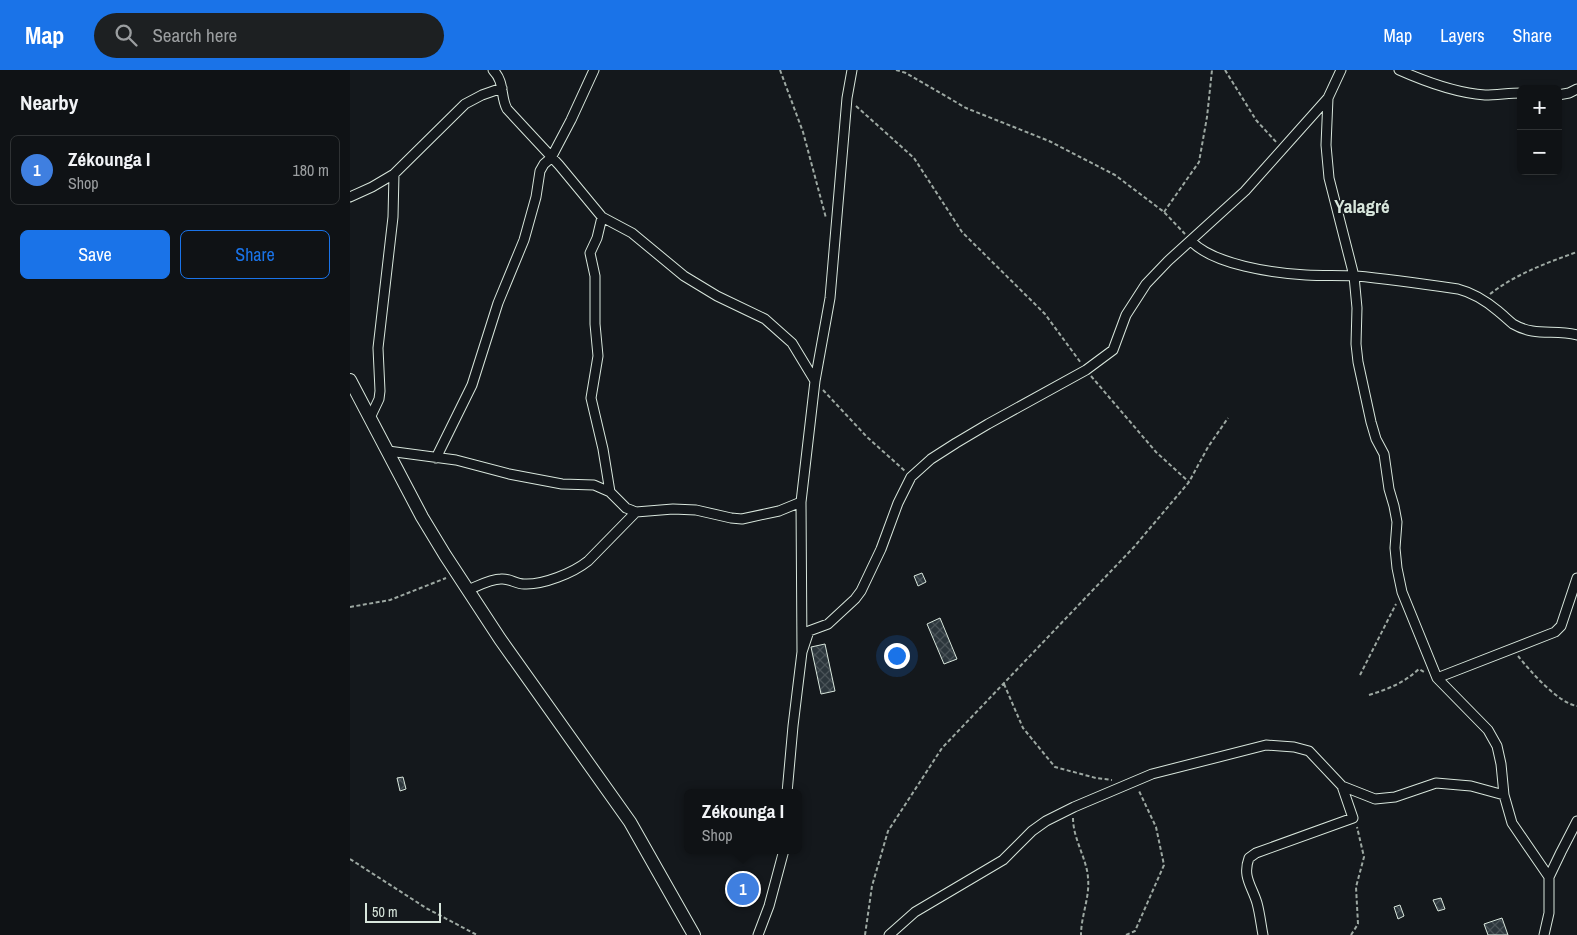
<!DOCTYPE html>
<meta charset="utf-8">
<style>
body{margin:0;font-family:"Archivo Narrow",sans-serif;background:#1d2022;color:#f1f3f6}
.controls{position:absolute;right:15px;top:15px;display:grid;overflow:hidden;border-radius:8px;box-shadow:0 2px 8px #0003}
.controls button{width:45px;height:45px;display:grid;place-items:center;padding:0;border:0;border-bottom:1px solid #2f3234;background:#0f1215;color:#f1f3f6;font:25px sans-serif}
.scale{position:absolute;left:15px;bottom:12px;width:76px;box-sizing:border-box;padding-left:5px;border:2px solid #d8e6dc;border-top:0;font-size:14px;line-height:18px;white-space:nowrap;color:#d8e6dc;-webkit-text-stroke:4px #14181c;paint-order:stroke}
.you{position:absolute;left:546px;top:585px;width:18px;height:18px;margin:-12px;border:4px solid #fff;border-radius:50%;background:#1a73e8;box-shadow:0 0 0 8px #1a73e833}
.badge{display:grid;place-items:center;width:32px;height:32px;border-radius:50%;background:#1a73e8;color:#fff;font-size:16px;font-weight:700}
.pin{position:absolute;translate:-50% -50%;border:2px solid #fff;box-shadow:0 1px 5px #0006}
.popup{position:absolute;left:334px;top:719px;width:118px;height:65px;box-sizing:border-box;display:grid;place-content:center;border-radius:8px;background:#0f1215;filter:drop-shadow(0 1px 4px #0005);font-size:16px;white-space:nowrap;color:#9b9ea0}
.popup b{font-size:19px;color:#f1f3f6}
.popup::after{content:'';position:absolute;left:50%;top:100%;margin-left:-10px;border:10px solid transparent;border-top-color:#0f1215}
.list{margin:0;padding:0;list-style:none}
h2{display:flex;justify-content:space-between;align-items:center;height:65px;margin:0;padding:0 20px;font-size:21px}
h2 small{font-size:16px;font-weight:400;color:#9b9ea0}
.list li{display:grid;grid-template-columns:32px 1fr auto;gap:15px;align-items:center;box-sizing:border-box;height:70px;margin:0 10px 10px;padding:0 10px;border:1px solid #2f3234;border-radius:8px}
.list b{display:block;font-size:19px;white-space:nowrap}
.list p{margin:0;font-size:16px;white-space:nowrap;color:#9b9ea0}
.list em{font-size:16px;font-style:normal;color:#9b9ea0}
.actions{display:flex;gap:10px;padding:15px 20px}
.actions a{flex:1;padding:11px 0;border:1px solid #1a73e8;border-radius:8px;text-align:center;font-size:18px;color:#1a73e8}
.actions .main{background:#1a73e8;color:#fff}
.icon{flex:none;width:28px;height:28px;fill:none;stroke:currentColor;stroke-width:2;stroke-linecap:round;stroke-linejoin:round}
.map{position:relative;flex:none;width:1227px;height:865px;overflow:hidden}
header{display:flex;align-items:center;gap:30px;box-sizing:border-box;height:70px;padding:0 25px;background:#1a73e8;color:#fff}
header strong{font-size:24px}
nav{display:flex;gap:28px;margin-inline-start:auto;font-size:18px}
.search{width:350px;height:45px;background:#1d2022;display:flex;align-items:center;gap:12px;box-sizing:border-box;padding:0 18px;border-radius:28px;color:#9b9ea0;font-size:19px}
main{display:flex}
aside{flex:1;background:#0f1215}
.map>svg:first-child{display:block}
.building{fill:url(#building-cross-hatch);stroke:#d8e6dc}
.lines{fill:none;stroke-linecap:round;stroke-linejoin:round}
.street-casing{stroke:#d8e6dc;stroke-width:11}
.secondary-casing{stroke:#d8e6dc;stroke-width:14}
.path{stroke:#9da8a2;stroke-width:2;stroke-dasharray:4 2.5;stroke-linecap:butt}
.street{stroke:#14181c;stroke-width:9}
.secondary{stroke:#14181c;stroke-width:12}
.labels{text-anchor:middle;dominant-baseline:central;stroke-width:4;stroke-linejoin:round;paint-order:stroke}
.quarter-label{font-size:19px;font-weight:bold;fill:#d8e6dc;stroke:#14181c}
</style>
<header>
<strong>Map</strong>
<div class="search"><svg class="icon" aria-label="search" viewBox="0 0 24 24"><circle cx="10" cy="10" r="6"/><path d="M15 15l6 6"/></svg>Search here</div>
<nav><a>Map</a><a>Layers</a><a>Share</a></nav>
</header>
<main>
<aside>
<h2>Nearby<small></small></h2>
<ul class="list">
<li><span class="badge" style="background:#3f7fe0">1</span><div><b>Zékounga I</b><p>Shop</p></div><em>180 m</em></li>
</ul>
<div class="actions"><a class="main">Save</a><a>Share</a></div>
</aside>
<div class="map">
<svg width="1227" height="865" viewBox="0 0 1227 865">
<defs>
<pattern id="building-cross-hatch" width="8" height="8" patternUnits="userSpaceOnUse" patternTransform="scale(1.25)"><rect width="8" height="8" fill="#2c363c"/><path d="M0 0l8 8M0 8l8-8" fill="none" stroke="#4a5358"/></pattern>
</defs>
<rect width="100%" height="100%" fill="#14181c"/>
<path class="building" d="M572 503 576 512 568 516 564 506Z
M590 548 607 589 594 594 577 554Z
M475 574 485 621 471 624 461 577Z
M53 707 56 719 50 721 47 708Z
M1091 828 1095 839 1088 841 1083 830Z
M1050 835 1054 846 1048 849 1044 837Z
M1152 848 1158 865H1138L1134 854Z"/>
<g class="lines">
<g class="street-casing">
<path id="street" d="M143 0C155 12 150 26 157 39L209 95 252 147 282 163 334 206 367 226 415 249 442 273 465 311
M1049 0C1076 12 1105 23 1135 25 1147 25 1159 23 1171 23
M1208 25 1219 23 1227 19
M978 28 976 75 979 108 1004 206 1007 238 1006 274 1008 292 1021 352 1026 369 1034 384 1039 419 1044 436 1047 452 1045 478 1047 498 1052 522 1087 608 1138 660 1147 676 1151 694 1154 725 1162 753 1199 807V843L1194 865
M0 127 22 117 44 104 115 34 132 25 152 18
M252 147 247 168 240 183 245 206V254L248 286 241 328 253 379 260 422
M841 171C864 195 923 203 956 205 973 206 989 205 1006 206 1040 209 1074 214 1108 219 1124 223 1136 231 1148 241 1153 245 1158 250 1163 254 1185 267 1204 259 1227 265
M20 348 29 329 30 321 28 278 43 147 44 104
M38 381 106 390 159 404 212 414 244 415 260 422 276 438 286 442 323 439 346 440 381 448 392 449 429 441 451 432
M86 388 122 315 148 233 174 170 186 127 190 101 194 94 201 88 221 50 244 0
M118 520C128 516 140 509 151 509 159 508 166 514 174 514 193 515 223 503 238 491L286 442
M452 582 459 561 478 554 505 529 511 521 531 479 548 433 561 407 581 389 606 373 638 354 736 300 763 280 776 245 796 214 818 191 895 121 978 28 991 0
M1087 608 1205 562 1211 556 1227 508
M437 723 443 656 452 582 451 432 465 311 480 228 497 28 502 0
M1199 807 1211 782 1227 751
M408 865 419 836 434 780
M539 865 565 842 653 790 682 761 696 751 724 737 802 704 916 675 944 677 959 681 992 716 1025 729 1045 727 1086 713 1121 716 1154 725
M913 865C911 855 910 844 907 833 902 816 892 807 899 788L906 783 1003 748 992 716"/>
</g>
<g class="secondary-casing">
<path id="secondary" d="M0 310 72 447 95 485 150 569 280 752 344 865"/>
</g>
<path class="path" d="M430 0 453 62 476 148
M546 0 556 3 616 38 699 71 765 105 814 142 835 164
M875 0 906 50 927 73
M506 36 564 88 612 162 695 244 731 293
M814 142 849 92 857 47 862 0
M1140 224C1166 204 1196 193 1227 182
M741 306 806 382 839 412
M473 320 517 367 555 401
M0 537 40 530 96 508
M1168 586C1180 601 1208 633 1227 636
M1010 605 1046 534
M654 614 673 658 705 697 746 708 762 710
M1019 625C1038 619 1054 613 1069 599L1074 602
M723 748C723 769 737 789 738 808 740 827 731 846 731 865
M0 789 76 838 127 865
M515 865 522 816 538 761 592 678 784 477 839 412 858 377 878 348
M776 865 785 861 814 795 806 757 789 721
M1001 865 1008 854 1006 817 1014 787 1007 757"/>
<use href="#street" class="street"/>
<use href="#secondary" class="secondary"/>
</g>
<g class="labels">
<g class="quarter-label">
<text x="1012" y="136">Yalagré</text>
</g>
</g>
</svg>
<div class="controls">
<button>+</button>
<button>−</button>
</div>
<div class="scale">50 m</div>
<div class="you"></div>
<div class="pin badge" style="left:393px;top:819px;background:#3f7fe0">1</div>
<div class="popup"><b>Zékounga I</b>Shop</div>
</div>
</main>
